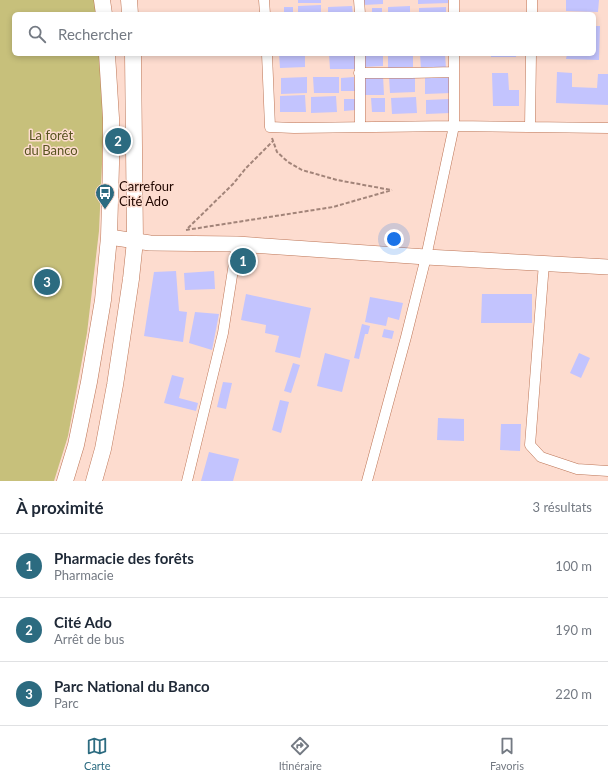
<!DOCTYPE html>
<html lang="fr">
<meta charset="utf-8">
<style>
body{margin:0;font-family:Lato,sans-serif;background:#f6f6f7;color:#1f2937}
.you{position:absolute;left:394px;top:239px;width:14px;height:14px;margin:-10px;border:3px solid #fff;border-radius:50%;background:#1a73e8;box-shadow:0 0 0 6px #1a73e833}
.badge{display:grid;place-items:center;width:26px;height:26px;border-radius:50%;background:#2c6b80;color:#fff;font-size:13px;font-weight:700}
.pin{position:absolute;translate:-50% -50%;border:2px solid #fff;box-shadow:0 1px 4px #0006}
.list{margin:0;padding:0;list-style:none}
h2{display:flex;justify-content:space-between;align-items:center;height:52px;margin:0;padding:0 16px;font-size:17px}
h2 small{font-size:13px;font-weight:400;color:#747a83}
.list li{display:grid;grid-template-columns:26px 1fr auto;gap:12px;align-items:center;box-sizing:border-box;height:64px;padding:0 16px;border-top:1px solid #e0e1e3}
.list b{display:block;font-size:15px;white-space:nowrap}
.list p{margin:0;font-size:13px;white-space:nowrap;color:#747a83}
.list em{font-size:13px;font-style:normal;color:#747a83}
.icon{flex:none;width:22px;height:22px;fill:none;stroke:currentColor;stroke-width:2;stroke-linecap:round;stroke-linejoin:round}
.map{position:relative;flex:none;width:608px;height:481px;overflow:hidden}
.search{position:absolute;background:#fff;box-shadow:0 2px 6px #0003;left:12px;right:12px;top:12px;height:44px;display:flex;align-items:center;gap:10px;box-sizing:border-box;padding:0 14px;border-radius:6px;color:#747a83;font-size:15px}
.sheet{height:244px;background:#fff}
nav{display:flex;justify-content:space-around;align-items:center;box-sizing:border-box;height:56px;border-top:1px solid #e0e1e3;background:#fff;font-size:11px;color:#747a83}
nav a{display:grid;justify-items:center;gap:2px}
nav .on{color:#2c6b80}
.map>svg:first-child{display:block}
.green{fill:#c7c07b}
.building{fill:#c3c4fe}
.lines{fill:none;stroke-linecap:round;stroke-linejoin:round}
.street-casing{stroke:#bd7556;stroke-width:11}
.secondary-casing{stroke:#bd7556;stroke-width:16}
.primary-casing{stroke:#bd7556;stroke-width:17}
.path{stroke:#a28479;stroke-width:2;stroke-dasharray:4 2;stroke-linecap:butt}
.street{stroke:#fff;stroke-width:10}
.secondary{stroke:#fff;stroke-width:15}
.primary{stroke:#fff;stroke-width:16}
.labels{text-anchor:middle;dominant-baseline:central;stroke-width:3;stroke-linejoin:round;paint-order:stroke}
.park-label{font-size:13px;fill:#59541f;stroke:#fddccf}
.poi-label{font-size:13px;fill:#210700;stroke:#fddccf;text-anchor:start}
</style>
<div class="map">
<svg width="608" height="481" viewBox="0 0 608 481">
<rect width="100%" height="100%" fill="#fddccf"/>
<path class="green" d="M0 0H97L99 14H14V54H101L104 119 99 231 87 333 68 436 54 481H0Z"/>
<path class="building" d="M298 0H321V3H298Z
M363 0H383V4L363 5Z
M418 0H448V3L418 4Z
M566 0H599L598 12 566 11Z
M321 5V14H298V6Z
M352 6 353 14H328V7Z
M410 6V14H388V7Z
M284 7H293V14H284Z
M446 7V14H419V8Z
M372 8H382V14H372Z
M594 26H600L599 60 566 59 567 54H594Z
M279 54H305V67L280 68Z
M329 54H355V69H330Z
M364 54H383V66L364 67Z
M388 54H413V67L388 68Z
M420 54H445L446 68 421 69Z
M491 54H516V57H491Z
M557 72 572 73V87L597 88 598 74H608V105L556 103Z
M492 73H508L509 90H519V106H493Z
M364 75H383L384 95H364Z
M415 76V92L390 93 389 77Z
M307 77V93L281 94V78Z
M313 77H339V93H314Z
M354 77 355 91H341V78Z
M450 77 451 93 425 94V78Z
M305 95 306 112H280V96Z
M336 96 337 112 311 113V97Z
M416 97 417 113 392 114 391 98Z
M371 98H385V112H372Z
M344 99H356V110L344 111Z
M449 99 450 113 426 114V100Z
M176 271 179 311 187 312 183 342 144 336 154 272Z
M214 271 215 289 185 290 184 273Z
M246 294 311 308 300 358 275 352 279 336 265 333 266 325 241 320Z
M482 294H532V323H481Z
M370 297 403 303 399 320 388 317 386 326 365 322Z
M195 312 219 314 212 350 189 343Z
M362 324 370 326 368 334H365L359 359 354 358Z
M384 329 394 331 392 339 382 337Z
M325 353 350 360 342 392 317 386Z
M579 353 590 358 581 378 570 373Z
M293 363 300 365 291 393 284 391Z
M172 375 184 378 179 398 198 403 196 411 164 403Z
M223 382 232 383 226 409 217 407Z
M280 400 289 402 281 433 272 430Z
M438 418 464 419V441L437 440Z
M501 424H521L520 451 500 450Z
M209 452 239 459 233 481H201Z"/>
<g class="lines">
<g class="street-casing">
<path id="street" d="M264 0 265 14
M359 0 360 14
M454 0V14
M532 14V0
M267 54 270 127 294 128 454 126 608 128
M359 73H411L454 72
M360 127V54
M530 127 531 54
M544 263 530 445 541 457 577 469 608 471
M187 481 223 333 237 244
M367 481 406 337 426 257 454 126V54"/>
</g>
<g class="secondary-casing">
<path id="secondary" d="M109 237 150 243 237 244 426 257 608 267"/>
</g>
<g class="primary-casing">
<path id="primary" d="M102 0 104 14
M129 0 130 14
M65 481 76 445 89 382 103 300 109 237 111 164V118L107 54
M94 481 103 449 115 385 131 279 135 241 133 54"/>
</g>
<path class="path" d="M272 138 277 152 288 162 302 170 337 180 391 190
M188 228 233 184 246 168 273 141
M186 230 333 207 392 190"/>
<use href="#street" class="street"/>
<use href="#secondary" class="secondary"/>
<use href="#primary" class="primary"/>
</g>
<defs>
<g id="bus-pin" transform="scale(1)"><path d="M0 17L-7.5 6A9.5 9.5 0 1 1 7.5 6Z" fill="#2c6b80" stroke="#fddccf"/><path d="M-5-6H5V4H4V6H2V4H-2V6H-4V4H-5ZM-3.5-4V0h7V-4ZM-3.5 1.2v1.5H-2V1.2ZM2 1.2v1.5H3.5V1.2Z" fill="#fff"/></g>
</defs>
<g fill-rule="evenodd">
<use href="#bus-pin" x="105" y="193"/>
</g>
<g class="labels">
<g class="park-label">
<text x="51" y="135">La forêt<tspan x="51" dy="15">du Banco</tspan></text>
</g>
<g class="poi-label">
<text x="119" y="186">Carrefour<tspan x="119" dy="15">Cité Ado</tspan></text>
</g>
</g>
</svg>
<div class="you"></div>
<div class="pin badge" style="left:243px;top:261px">1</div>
<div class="pin badge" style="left:118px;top:141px">2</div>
<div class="pin badge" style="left:47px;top:282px">3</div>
<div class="search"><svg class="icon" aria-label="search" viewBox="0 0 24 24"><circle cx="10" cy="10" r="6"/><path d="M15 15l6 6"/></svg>Rechercher</div>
</div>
<section class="sheet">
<h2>À proximité<small>3 résultats</small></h2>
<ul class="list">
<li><span class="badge">1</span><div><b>Pharmacie des forêts</b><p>Pharmacie</p></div><em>100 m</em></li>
<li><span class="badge">2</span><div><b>Cité Ado</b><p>Arrêt de bus</p></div><em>190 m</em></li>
<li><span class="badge">3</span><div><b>Parc National du Banco</b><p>Parc</p></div><em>220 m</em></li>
</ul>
</section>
<nav>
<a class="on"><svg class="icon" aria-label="map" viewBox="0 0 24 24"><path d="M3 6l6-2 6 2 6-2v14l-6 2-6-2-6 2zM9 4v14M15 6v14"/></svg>Carte</a>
<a><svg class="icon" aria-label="directions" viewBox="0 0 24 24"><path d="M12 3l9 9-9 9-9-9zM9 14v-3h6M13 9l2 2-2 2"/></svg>Itinéraire</a>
<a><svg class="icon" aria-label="saved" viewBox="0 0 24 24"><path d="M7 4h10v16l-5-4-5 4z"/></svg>Favoris</a>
</nav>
